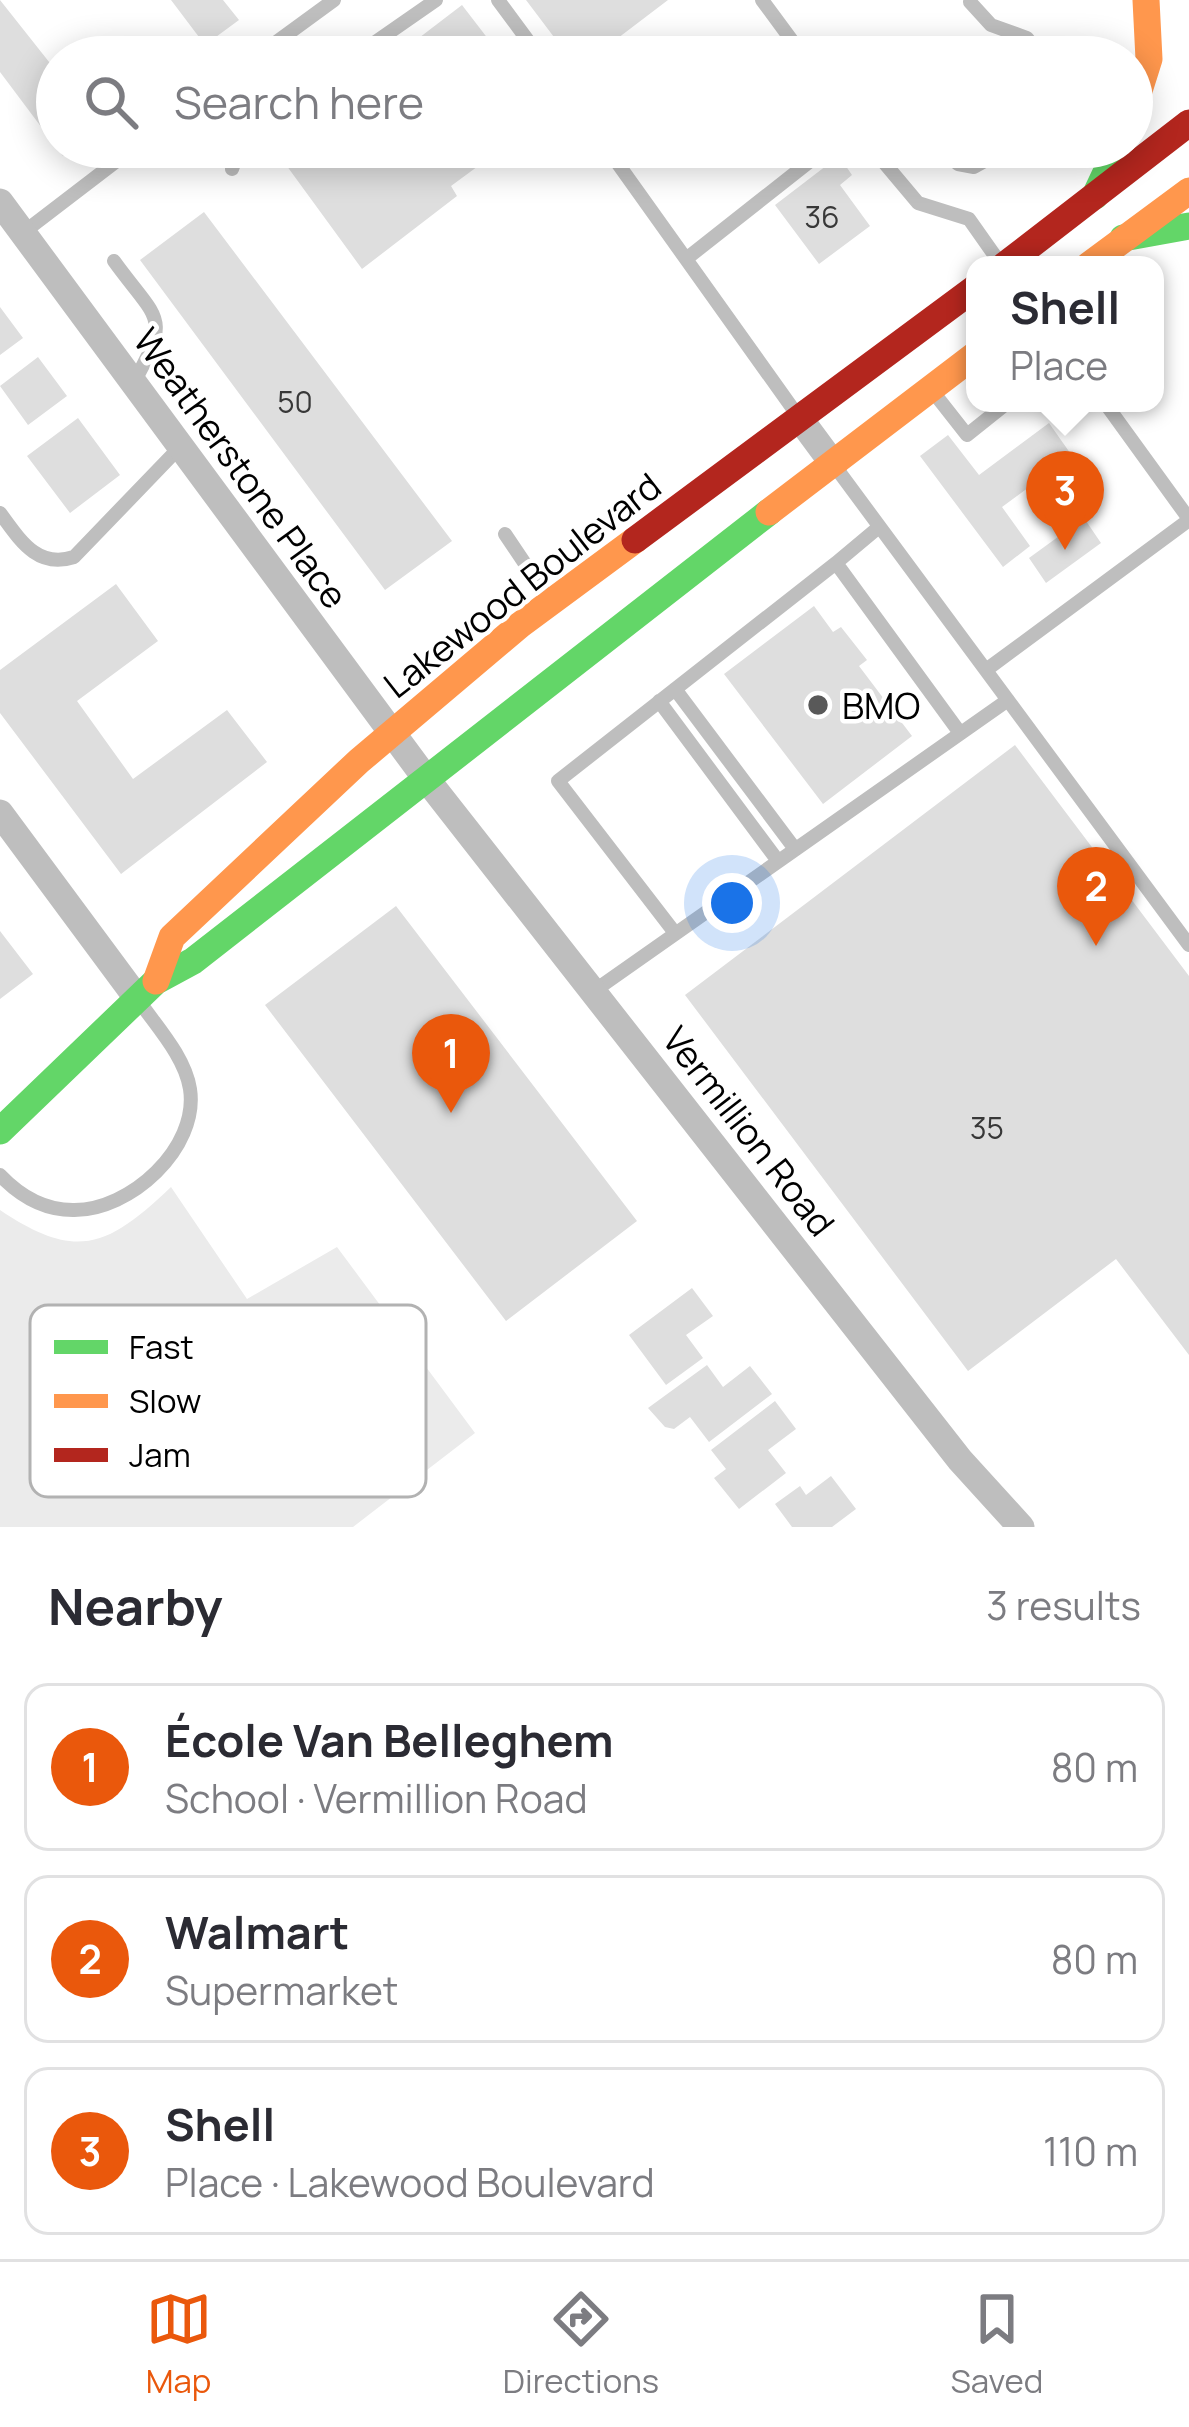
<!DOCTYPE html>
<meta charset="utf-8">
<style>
body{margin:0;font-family:Manrope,sans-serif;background:#f7f7f7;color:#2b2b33}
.you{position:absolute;left:732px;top:903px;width:42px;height:42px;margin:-30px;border:9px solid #fff;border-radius:50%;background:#1a73e8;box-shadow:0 0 0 18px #1a73e833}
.badge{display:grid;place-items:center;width:78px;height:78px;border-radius:50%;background:#ea580c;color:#fff;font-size:39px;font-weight:700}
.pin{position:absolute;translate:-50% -99px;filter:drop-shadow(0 3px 6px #0008)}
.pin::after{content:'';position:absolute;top:63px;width:42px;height:36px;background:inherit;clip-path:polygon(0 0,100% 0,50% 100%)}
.popup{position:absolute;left:966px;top:256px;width:198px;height:156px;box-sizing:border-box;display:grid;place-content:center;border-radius:24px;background:#fff;filter:drop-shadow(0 3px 9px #0005);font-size:39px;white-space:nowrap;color:#7c7c81}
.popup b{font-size:45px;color:#2b2b33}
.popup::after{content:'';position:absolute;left:50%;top:100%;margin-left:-24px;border:24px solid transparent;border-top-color:#fff}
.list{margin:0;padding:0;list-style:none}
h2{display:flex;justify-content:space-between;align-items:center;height:156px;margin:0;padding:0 48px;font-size:51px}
h2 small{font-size:39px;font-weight:400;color:#7c7c81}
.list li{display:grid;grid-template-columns:78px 1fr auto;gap:36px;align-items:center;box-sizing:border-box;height:168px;margin:0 24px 24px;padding:0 24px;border:3px solid #e1e1e2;border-radius:24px}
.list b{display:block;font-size:45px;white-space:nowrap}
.list p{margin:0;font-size:39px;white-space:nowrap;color:#7c7c81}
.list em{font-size:39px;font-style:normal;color:#7c7c81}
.icon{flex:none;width:66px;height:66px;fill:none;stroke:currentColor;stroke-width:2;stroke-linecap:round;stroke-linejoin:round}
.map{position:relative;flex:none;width:1189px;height:1527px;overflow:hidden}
.search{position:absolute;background:#fff;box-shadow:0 6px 30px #0003;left:36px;right:36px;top:36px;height:132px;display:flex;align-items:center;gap:30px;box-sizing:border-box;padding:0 42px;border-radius:66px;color:#7c7c81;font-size:45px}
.sheet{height:732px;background:#fff}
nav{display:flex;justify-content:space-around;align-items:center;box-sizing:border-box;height:168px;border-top:3px solid #e1e1e2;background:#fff;font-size:33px;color:#7c7c81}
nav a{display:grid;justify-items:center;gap:6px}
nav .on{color:#ea580c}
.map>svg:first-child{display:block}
.green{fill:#ebebeb}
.building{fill:#dedede}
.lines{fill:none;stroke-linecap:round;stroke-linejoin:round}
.lane{stroke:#bebebe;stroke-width:14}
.street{stroke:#bebebe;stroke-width:27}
.fast{stroke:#63d668;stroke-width:27}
.slow{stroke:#ff974d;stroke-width:27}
.jam{stroke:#b3261e;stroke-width:27}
.poi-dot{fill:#595959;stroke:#fff;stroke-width:4.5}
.labels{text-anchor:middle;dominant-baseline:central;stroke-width:9;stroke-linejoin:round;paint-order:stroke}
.number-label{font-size:30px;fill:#383838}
.street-label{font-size:36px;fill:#000;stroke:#fff}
.poi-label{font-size:36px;fill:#000;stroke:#fff;text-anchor:start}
.key{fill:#fff;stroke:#b2b2b2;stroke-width:3}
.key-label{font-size:33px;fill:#000}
</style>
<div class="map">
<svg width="1189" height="1527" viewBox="0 0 1189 1527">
<rect width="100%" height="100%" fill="#fff"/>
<path class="green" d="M171 1187 247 1299 337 1247 475 1433 353 1527H0V1210C76 1261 107 1248 171 1187Z"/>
<path class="building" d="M0 0 57 72V147H75L63 156 0 72Z
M171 0H223L239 20 205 45Z
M526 0H668L593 57H569Z
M462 5 502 57H394Z
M273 147H504L451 186 457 196 362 269Z
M839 156 852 175 840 185 870 226 819 264 775 205Z
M204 212 452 541 385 590 140 260Z
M0 307 23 338 0 355Z
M38 357 67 396 28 425 0 386Z
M78 418 120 475 70 513 27 456Z
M1049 423 1087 477 1061 497 1044 476 1002 507 1030 546 1003 567 920 456 948 435 979 475Z
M1084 518 1101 543 1046 583 1029 558Z
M116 584 158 641 77 701 133 779 227 710 267 762 121 874 0 713V670Z
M814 606 833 632 841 627 867 660 859 666 912 736 823 804 724 674Z
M1015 745 1189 976V1355L1116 1259 968 1371 685 995Z
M396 906 637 1221 506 1321 265 1005Z
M0 931 33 974 0 999Z
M692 1288 713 1316 686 1335 703 1358 666 1385 629 1335Z
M707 1365 723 1387 750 1366 772 1394 709 1442 690 1417 674 1429 665 1427 648 1408Z
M775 1401 796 1429 768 1450 786 1473 739 1509 714 1478 726 1469 711 1450Z
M831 1476 856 1509 832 1527H792L775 1504 800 1486 806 1495Z"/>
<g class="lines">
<path class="lane" d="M498 0 540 57
M762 0 804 57
M970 2 991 25 1027 38 1042 57
M256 57 334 0
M354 57 436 0
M606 147 798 416
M871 147 918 203 969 219 1000 263
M938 147 958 164 974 167 1010 147
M232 169 240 147
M24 232 135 147
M686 259 828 147
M114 261C158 322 172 314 133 384
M934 393 967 435 1007 403
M1105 403 1189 519
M834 465 1189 945
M0 513C20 540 37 569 74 557L179 448
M879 527 836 563 960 733
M505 534 548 598
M986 670 1189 520
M675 689 795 849
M659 701 778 861
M675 933 558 781 836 563
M594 991 1008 700
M0 1175C20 1196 43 1210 73 1210 130 1211 199 1148 190 1089 185 1057 157 1027 139 1001"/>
<path class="street" d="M0 202 424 776 960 1460 1021 1527
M800 419 834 465
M0 813 137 998"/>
<path class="fast" d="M1095 196 1118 147
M1123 238 1189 226
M0 1131 156 981 193 961 769 512"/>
<path class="slow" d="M1132 113 1149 59 1146 0
M1089 265 1189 191
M769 512 975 355
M156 981 172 937 359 761 520 625 635 540"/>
<path class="jam" d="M1005 265 1189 123
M635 540 975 288"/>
</g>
<circle class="poi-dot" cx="818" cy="705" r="12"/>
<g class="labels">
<g class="number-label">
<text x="822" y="216">36</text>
<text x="295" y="401">50</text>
<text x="987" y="1127">35</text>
</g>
<g class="street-label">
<text transform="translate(241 468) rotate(54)">Weatherstone Place</text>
<text transform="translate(522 585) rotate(-38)">Lakewood Boulevard</text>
<text transform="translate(749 1131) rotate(52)">Vermillion Road</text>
</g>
<g class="poi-label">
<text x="842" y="705">BMO</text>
</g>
</g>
<rect x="30" y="1305" width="396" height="192" rx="18" class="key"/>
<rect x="54" y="1340" width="54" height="14" fill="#63d668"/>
<rect x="54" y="1394" width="54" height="14" fill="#ff974d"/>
<rect x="54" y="1448" width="54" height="14" fill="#b3261e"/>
<g class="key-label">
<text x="129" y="1359">Fast</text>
<text x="129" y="1413">Slow</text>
<text x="129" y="1467">Jam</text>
</g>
</svg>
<div class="you"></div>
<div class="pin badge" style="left:451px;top:1113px">1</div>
<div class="pin badge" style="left:1096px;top:946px">2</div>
<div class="pin badge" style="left:1065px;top:550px">3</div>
<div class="popup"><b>Shell</b>Place</div>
<div class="search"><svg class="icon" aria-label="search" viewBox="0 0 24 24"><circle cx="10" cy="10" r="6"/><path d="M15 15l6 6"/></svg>Search here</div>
</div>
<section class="sheet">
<h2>Nearby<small>3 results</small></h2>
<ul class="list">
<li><span class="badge">1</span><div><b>École Van Belleghem</b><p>School · Vermillion Road</p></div><em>80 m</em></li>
<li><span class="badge">2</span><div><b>Walmart</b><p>Supermarket</p></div><em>80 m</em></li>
<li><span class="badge">3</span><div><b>Shell</b><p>Place · Lakewood Boulevard</p></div><em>110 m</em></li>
</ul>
</section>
<nav>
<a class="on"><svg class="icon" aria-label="map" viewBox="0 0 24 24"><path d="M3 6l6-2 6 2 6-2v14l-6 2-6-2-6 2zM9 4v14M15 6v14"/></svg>Map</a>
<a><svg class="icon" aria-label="directions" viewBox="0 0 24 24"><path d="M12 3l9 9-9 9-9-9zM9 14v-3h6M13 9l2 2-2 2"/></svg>Directions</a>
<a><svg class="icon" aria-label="saved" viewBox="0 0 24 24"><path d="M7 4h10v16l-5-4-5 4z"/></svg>Saved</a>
</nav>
